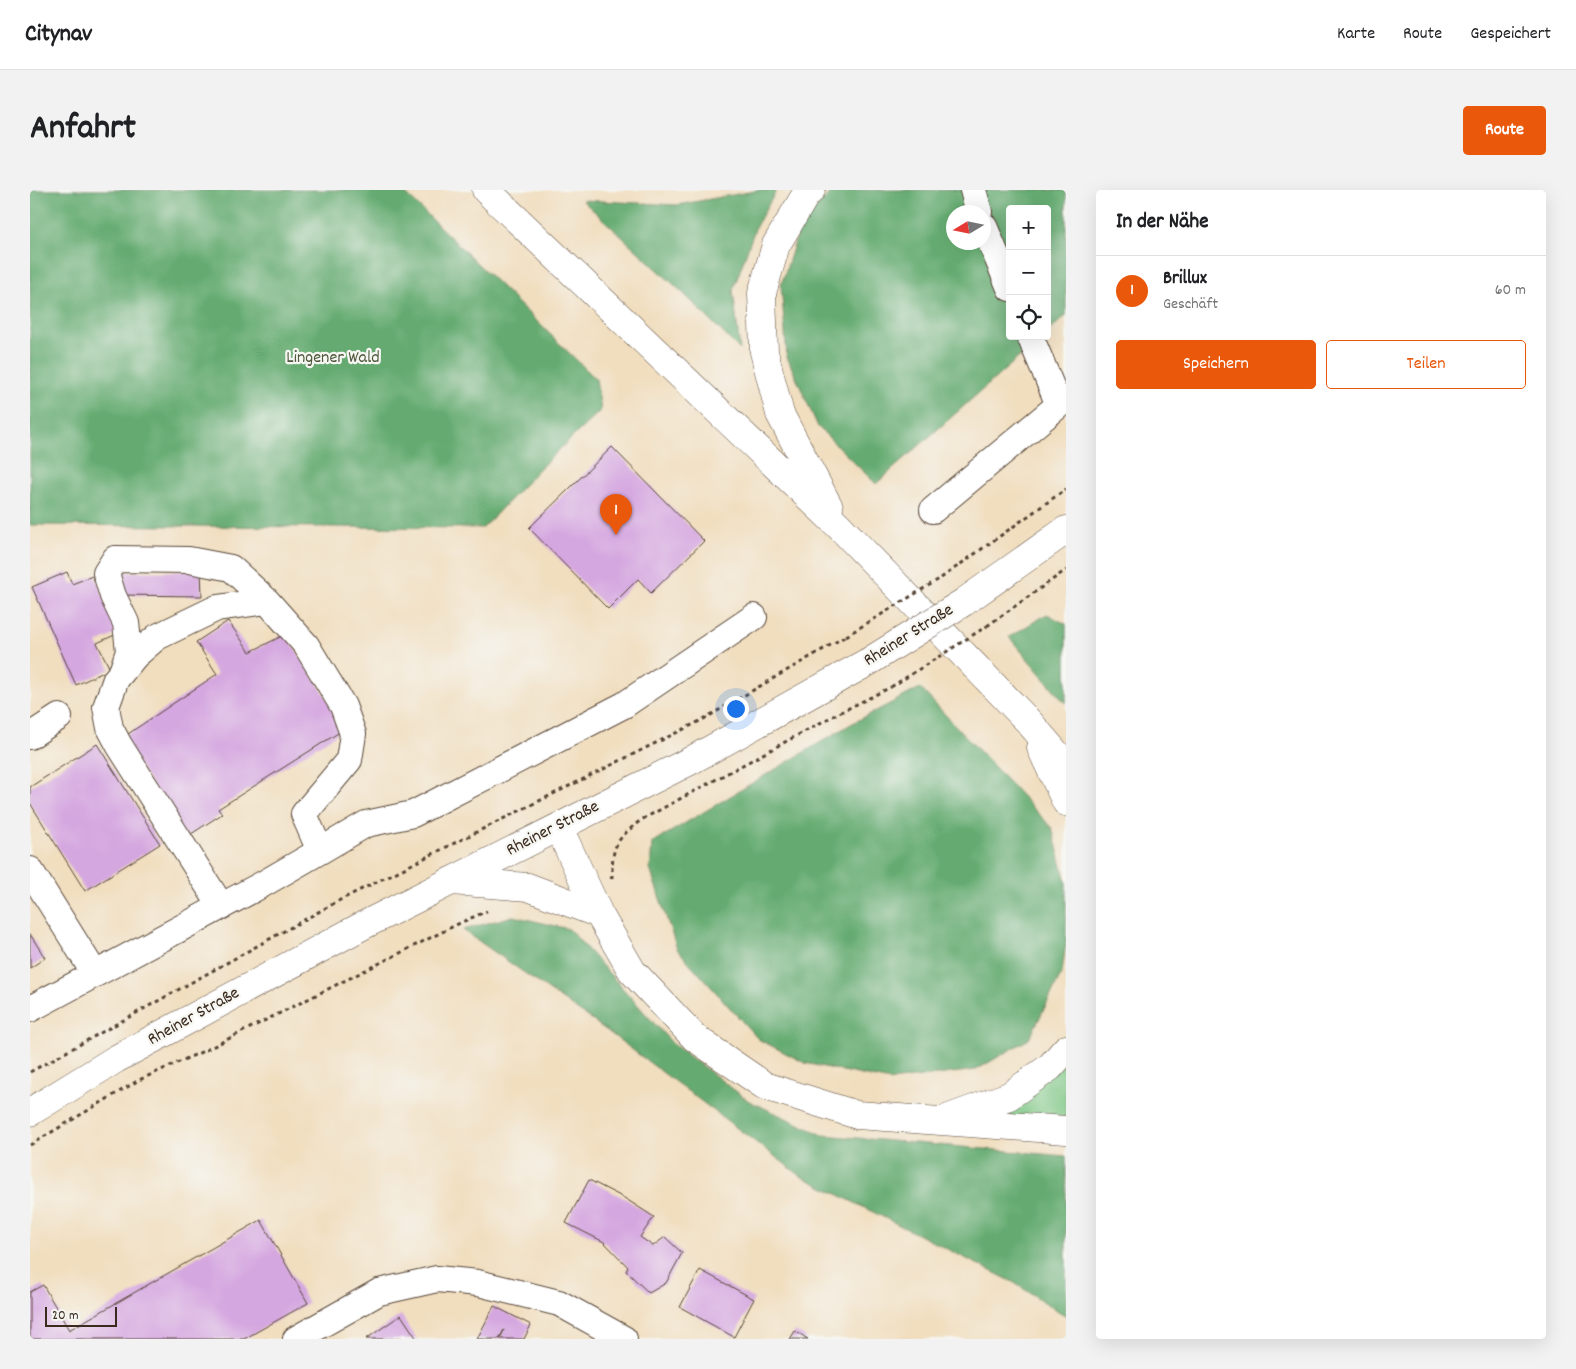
<!DOCTYPE html>
<html lang="de">
<meta charset="utf-8">
<style>
body{margin:0;font-family:Dekko,sans-serif;background:#f2f2f2;color:#202124}
.controls{position:absolute;right:15px;top:15px;display:grid;overflow:hidden;border-radius:5px;box-shadow:0 5px 20px #0002}
.controls button{width:45px;height:45px;display:grid;place-items:center;padding:0;border:0;border-bottom:1px solid #e0e0e0;background:#fff;color:#202124;font:25px sans-serif}
.compass{position:absolute;left:916px;top:15px;width:45px;height:45px;border-radius:50%;background:#fff;box-shadow:0 5px 20px #0002;rotate:260deg}
.scale{position:absolute;left:15px;bottom:12px;width:72px;box-sizing:border-box;padding-left:5px;border:2px solid #3b2a1e;border-top:0;font-size:14px;line-height:18px;white-space:nowrap;color:#3b2a1e;-webkit-text-stroke:4px #f6f6f2;paint-order:stroke}
.you{position:absolute;left:705px;top:518px;width:18px;height:18px;margin:-12px;border:4px solid #fff;border-radius:50%;background:#1a73e8;box-shadow:0 0 0 8px #1a73e833}
.badge{display:grid;place-items:center;width:32px;height:32px;border-radius:50%;background:#ea580c;color:#fff;font-size:16px;font-weight:700}
.pin{position:absolute;translate:-50% -41px;filter:drop-shadow(0 1px 2px #0008)}
.pin::after{content:'';position:absolute;top:26px;width:18px;height:15px;background:inherit;clip-path:polygon(0 0,100% 0,50% 100%)}
.list{margin:0;padding:0;list-style:none}
h2{display:flex;justify-content:space-between;align-items:center;height:65px;margin:0;padding:0 20px;font-size:21px}
h2 small{font-size:16px;font-weight:400;color:#757577}
.list li{display:grid;grid-template-columns:32px 1fr auto;gap:15px;align-items:center;box-sizing:border-box;height:70px;padding:0 20px;border-top:1px solid #e0e0e0}
.list b{display:block;font-size:19px;white-space:nowrap}
.list p{margin:0;font-size:16px;white-space:nowrap;color:#757577}
.list em{font-size:16px;font-style:normal;color:#757577}
.actions{display:flex;gap:10px;padding:15px 20px}
.actions a{flex:1;padding:11px 0;border:1px solid #ea580c;border-radius:5px;text-align:center;font-size:18px;color:#ea580c}
.actions .main{background:#ea580c;color:#fff}
.icon{flex:none;width:28px;height:28px;fill:none;stroke:currentColor;stroke-width:2;stroke-linecap:round;stroke-linejoin:round}
.map{position:relative;flex:none;width:1036px;height:1149px;overflow:hidden;border-radius:5px}
header{display:flex;align-items:center;gap:30px;box-sizing:border-box;height:70px;padding:0 25px;background:#fff;border-bottom:1px solid #e0e0e0}
header strong{font-size:24px}
nav{display:flex;gap:28px;margin-inline-start:auto;font-size:18px}
.intro{display:flex;align-items:center;justify-content:space-between;box-sizing:border-box;height:120px;padding:0 30px}
h1{margin:0;font-size:35px}
.button{padding:12px 22px;border-radius:5px;background:#ea580c;color:#fff;font-size:18px;font-weight:700}
main{display:flex;gap:30px;padding:0 30px}
aside{flex:1;background:#fff;border-radius:5px;box-shadow:0 5px 20px #0002}
.map>svg:first-child{display:block}
.green{fill:#7cc683;stroke:#5c7850}
.forest{fill:#65ab71;stroke:#506a48;fill-rule:evenodd}
.building{fill:#d5a7e0}
.lines{fill:none;stroke-linecap:round;stroke-linejoin:round}
.minor-casing{stroke:#564536;stroke-width:28}
.major-casing{stroke:#564536;stroke-width:29}
.path{stroke:#564536;stroke-width:3;stroke-dasharray:4 4;stroke-linecap:butt}
.minor{stroke:#fff;stroke-width:26}
.major{stroke:#fff;stroke-width:28}
.major-bridge-casing{stroke:#564536;stroke-width:29;stroke-linecap:butt}
.path-bridge{stroke:#564536;stroke-width:3;stroke-dasharray:4 4;stroke-linecap:butt}
.major-bridge{stroke:#fff;stroke-width:28}
.labels{text-anchor:middle;dominant-baseline:central;stroke-width:4.5;stroke-linejoin:round;paint-order:stroke}
.park-label{font-size:18px;fill:#4e593c;stroke:#f6f6f2}
.street-label{font-size:18px;fill:#3b2a1e;stroke:#f6f6f2}
</style>
<header>
<strong>Citynav</strong>
<nav><a>Karte</a><a>Route</a><a>Gespeichert</a></nav>
</header>
<div class="intro"><h1>Anfahrt</h1><a class="button">Route</a></div>
<main>
<div class="map">
<svg width="1036" height="1149" viewBox="0 0 1036 1149">
<rect width="100%" height="100%" fill="#f6f6f2"/>
<filter id="ink" filterUnits="userSpaceOnUse"><feTurbulence type="fractalNoise" baseFrequency=".02" numOctaves="2"/><feDisplacementMap in="SourceGraphic" scale="10" xChannelSelector="R" yChannelSelector="G"/><feConvolveMatrix kernelMatrix="1 2 1 2 8 2 1 2 1" color-interpolation-filters="sRGB"/></filter>
<filter id="wash" filterUnits="userSpaceOnUse"><feTurbulence type="fractalNoise" baseFrequency=".0096" numOctaves="4" result="noise"/><feDisplacementMap in="SourceGraphic" scale="20" xChannelSelector="R" yChannelSelector="G"/><feGaussianBlur stdDeviation="1.12" result="paint"/><feColorMatrix in="noise" values="0 0 0 0 0 0 0 0 0 0 0 0 0 0 0 0 0 1.4 0 .05"/><feComposite in="paint" operator="in"/></filter>
<g filter="url(#wash)">
<rect width="100%" height="100%" fill="#f1debf"/>
<path class="green" d="M1036 873V927H975L971 920Z"/>
<path class="forest" d="M0 0H372L566 189 571 220 509 279 453 338 0 335Z
M730 0H747L726 36 703 100 710 160 654 104 552 10 647 15Z
M803 0H1036V126L1017 142V19H980V146H1013L846 294 788 237 757 167 751 95 771 33ZM924 22H954V52H924Z
M1017 424 1036 434V514L979 447Z
M890 498 1022 638 1036 692V751L1032 783 999 849 946 880 860 891 775 873 728 849 647 759 620 679 622 653 821 534Z
M483 726 539 739 643 854 719 911 793 945 1036 966V1126L983 1092 771 986 576 840 433 740Z"/>
<g id="blocks">
<path class="building" d="M582 257 674 351 621 403 608 389 578 419 499 338Z
M171 381 172 406 90 405V382Z
M37 382 42 394 65 385 89 443 67 453 80 479 46 495 2 397Z
M198 431 220 462 256 444 316 538 188 619 192 624 155 648 92 548 187 484 166 452Z
M67 554 130 654 55 701 0 613V597Z
M0 744 15 768 0 778Z
M559 990 596 1009 624 1027 610 1047 623 1056 635 1047 652 1063 636 1093 619 1103 596 1081 598 1077 574 1052 536 1033Z
M231 1030 278 1113 214 1149H0V1102L13 1095 39 1140Z
M670 1080 724 1109 704 1147 650 1117Z
M464 1116 501 1135 494 1149H470L474 1140 469 1149H447Z
M371 1125 387 1149H336Z
M765 1141 778 1149H760Z"/>
</g>
</g>
<g filter="url(#ink)">
<use href="#blocks" fill-opacity="0" stroke="#564536" stroke-width="1"/>
<g class="lines">
<g class="minor-casing">
<path id="minor" d="M943 0 949 22
M954 36 980 98
M1000 146 1029 215
M903 320 1036 209
M92 482 99 461 96 433 83 406 76 383 85 369 159 370 201 378 237 411
M0 546 29 527
M290 661 336 634 383 624 594 515 724 427
M0 680 65 784
M0 819 233 694 290 661 274 624 319 570 323 544 313 516 276 455 237 411 187 418 127 447 105 466 86 489 76 517 80 538 89 555 191 716
M266 1149 349 1102 407 1089 448 1093 529 1113 594 1149"/>
</g>
<g class="major-casing">
<path id="major" d="M456 0 809 336 999 532 1036 575
M781 0 775 6 746 55 732 103 734 162 750 224 799 317
M934 412 1036 340
M1011 558 1036 612
M529 638 569 724 602 781 665 848 735 896 827 925 1036 940
M421 691 498 697 569 724
M0 922 86 869 334 735 660 571 838 472
M919 928 979 906 1020 877 1036 859"/>
</g>
<path class="path" d="M911 388 1036 299
M957 436 1036 380
M580 688 582 687C582 654 586 650 611 630L803 526 861 497
M0 882 310 710 672 530 816 446
M0 955 109 890 178 859 432 732 457 721"/>
<use href="#minor" class="minor"/>
<use href="#major" class="major"/>
<g class="major-bridge-casing">
<path id="major-bridge" d="M838 472 934 412"/>
</g>
<path class="path-bridge" d="M816 446 911 388
M861 497 957 436"/>
<use href="#major-bridge" class="major-bridge"/>
</g>
</g>
<g class="labels">
<g class="park-label">
<text x="303" y="168">Lingener Wald</text>
</g>
<g class="street-label">
<text transform="translate(879 446) rotate(-32)">Rheiner Straße</text>
<text transform="translate(523 639) rotate(-27)">Rheiner Straße</text>
<text transform="translate(164 827) rotate(-29)">Rheiner Straße</text>
</g>
</g>
</svg>
<div class="controls">
<button>+</button>
<button>−</button>
<button><svg class="icon" aria-label="locate" viewBox="0 0 24 24"><circle cx="12" cy="12" r="6"/><path d="M12 2v4M12 18v4M2 12h4M18 12h4"/></svg></button>
</div>
<svg class="compass" viewBox="-18 -18 36 36"><path d="M0-13l5 13h-10z" fill="#e53935"/><path d="M0 13l5-13h-10z" fill="#757577"/></svg>
<div class="scale">20 m</div>
<div class="you"></div>
<div class="pin badge" style="left:586px;top:345px">1</div>
</div>
<aside>
<h2>In der Nähe<small></small></h2>
<ul class="list">
<li><span class="badge">1</span><div><b>Brillux</b><p>Geschäft</p></div><em>60 m</em></li>
</ul>
<div class="actions"><a class="main">Speichern</a><a>Teilen</a></div>
</aside>
</main>
